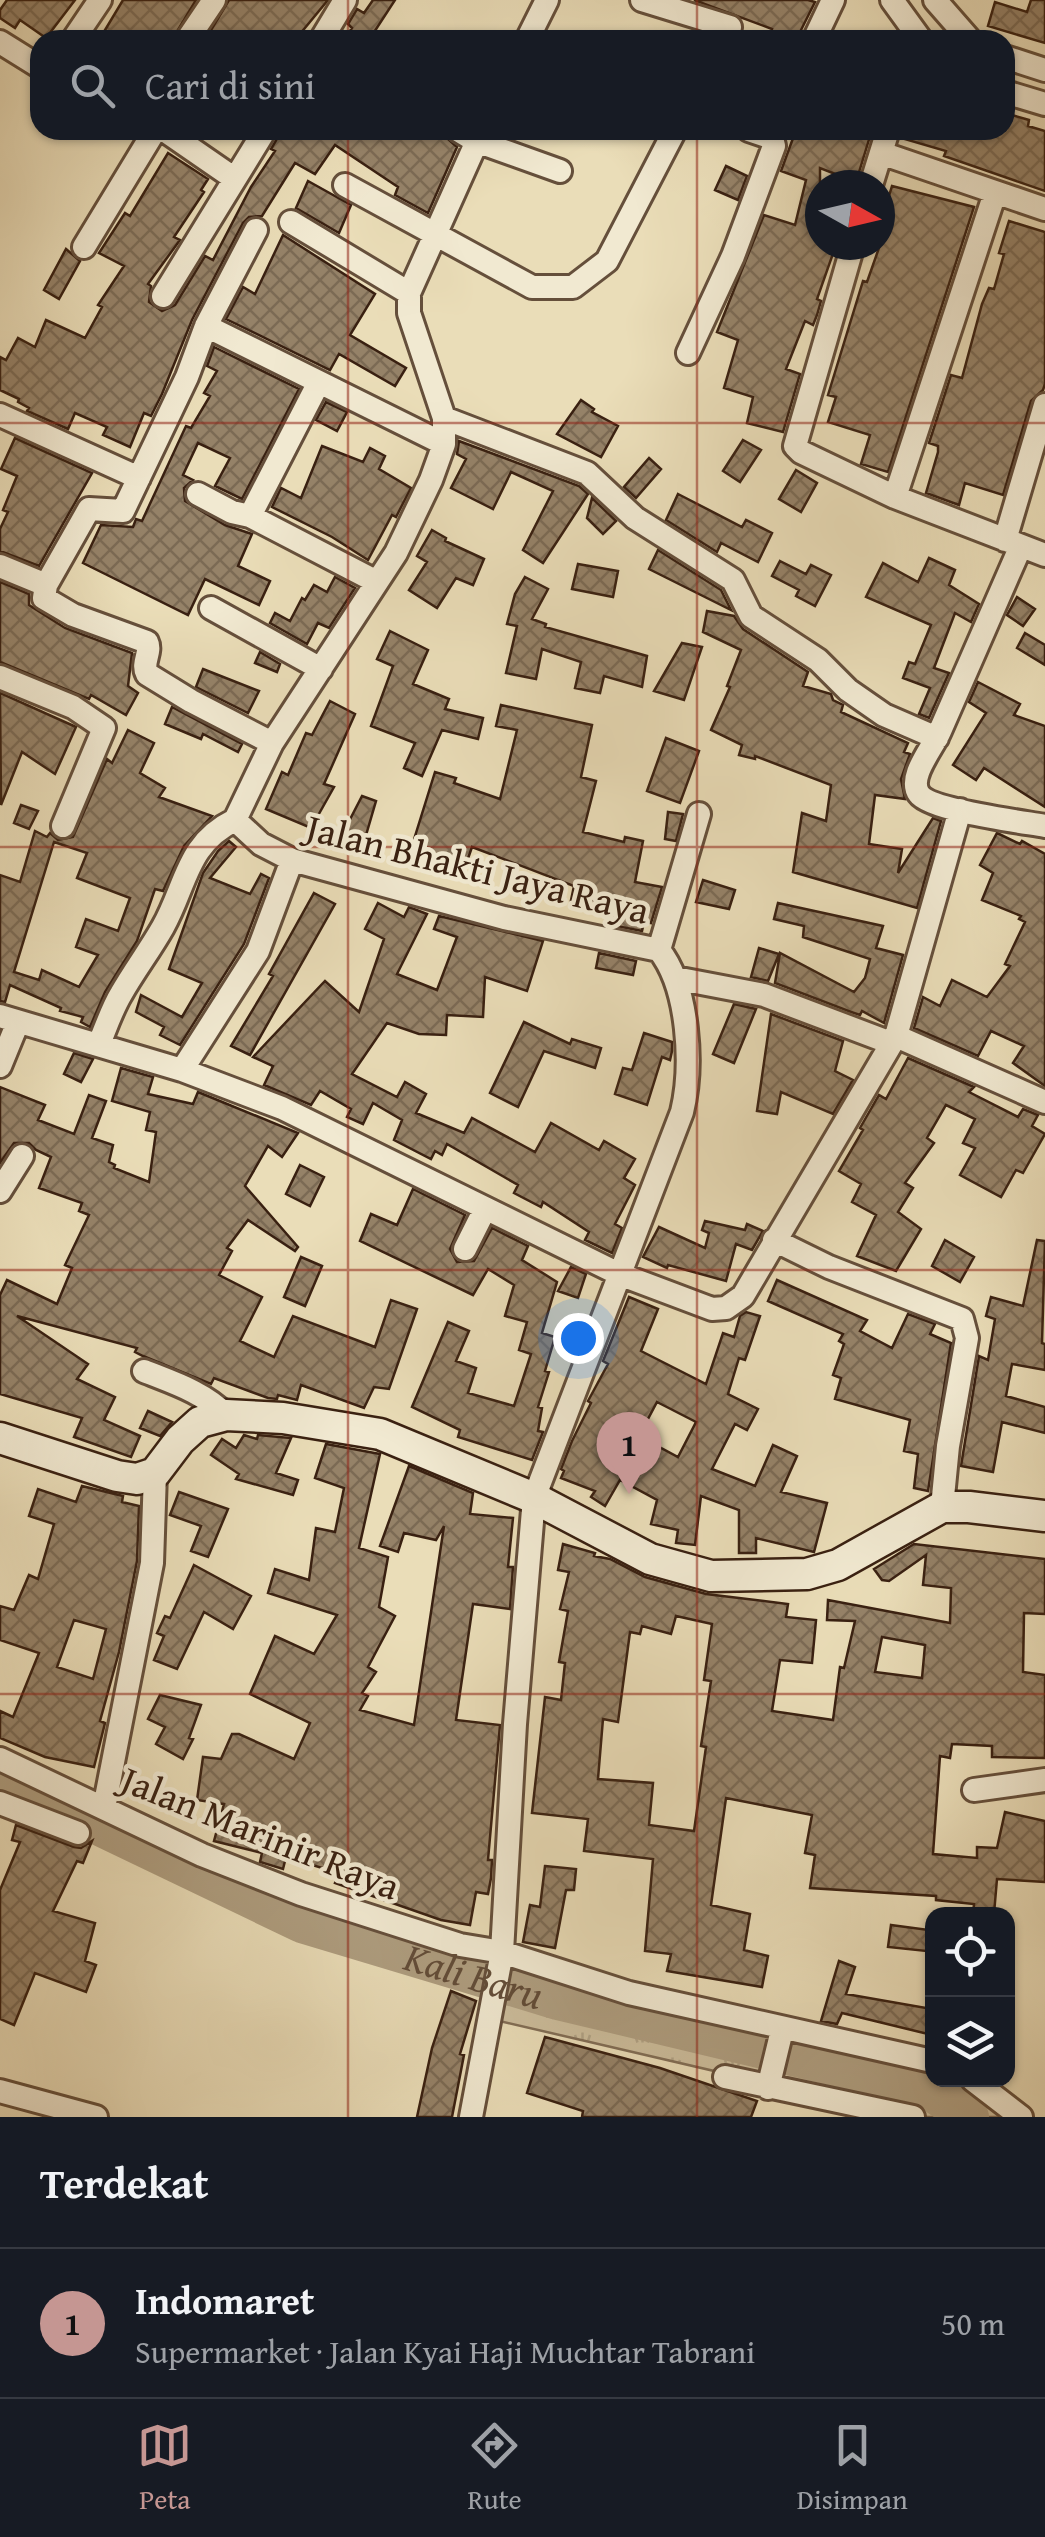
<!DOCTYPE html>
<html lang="id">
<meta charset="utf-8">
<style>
body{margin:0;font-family:"Gentium Book Plus",serif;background:#242831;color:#f1f3f6}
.controls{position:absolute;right:30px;bottom:30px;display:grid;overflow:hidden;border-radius:20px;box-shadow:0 2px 8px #0004}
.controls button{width:90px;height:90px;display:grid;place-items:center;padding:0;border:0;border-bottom:2px solid #363941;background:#171b24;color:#f1f3f6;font:50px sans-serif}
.compass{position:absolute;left:805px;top:170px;width:90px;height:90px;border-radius:50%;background:#171b24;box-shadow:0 2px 8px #0004;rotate:98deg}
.you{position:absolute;left:578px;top:1338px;width:35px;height:35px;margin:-25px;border:8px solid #fff;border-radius:50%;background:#1a73e8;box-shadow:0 0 0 15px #1a73e833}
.badge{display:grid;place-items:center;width:65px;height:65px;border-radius:50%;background:#c59692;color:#111;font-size:32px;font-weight:700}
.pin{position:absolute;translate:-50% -82px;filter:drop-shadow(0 2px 5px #0008)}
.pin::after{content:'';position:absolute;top:52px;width:35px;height:30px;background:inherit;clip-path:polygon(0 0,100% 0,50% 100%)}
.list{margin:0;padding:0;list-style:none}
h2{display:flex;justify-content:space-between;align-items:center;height:130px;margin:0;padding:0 40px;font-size:42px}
h2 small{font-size:32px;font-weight:400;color:#9ea1a6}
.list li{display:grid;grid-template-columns:65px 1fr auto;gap:30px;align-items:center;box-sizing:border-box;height:150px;padding:0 40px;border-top:2px solid #363941}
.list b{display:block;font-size:38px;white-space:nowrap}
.list p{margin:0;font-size:32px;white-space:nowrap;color:#9ea1a6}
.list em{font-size:32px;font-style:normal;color:#9ea1a6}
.icon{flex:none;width:55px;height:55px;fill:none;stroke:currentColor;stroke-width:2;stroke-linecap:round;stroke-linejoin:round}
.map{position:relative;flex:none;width:1045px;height:2117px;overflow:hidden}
.search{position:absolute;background:#171b24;box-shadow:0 2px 8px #0004;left:30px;right:30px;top:30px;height:110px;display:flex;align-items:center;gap:25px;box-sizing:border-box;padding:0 35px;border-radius:30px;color:#9ea1a6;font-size:38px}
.sheet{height:280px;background:#171b24}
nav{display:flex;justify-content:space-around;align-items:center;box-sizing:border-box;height:140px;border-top:2px solid #363941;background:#171b24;font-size:28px;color:#9ea1a6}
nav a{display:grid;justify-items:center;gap:5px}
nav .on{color:#c59692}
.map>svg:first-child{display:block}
.grass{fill:url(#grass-tufts);stroke:#826e56;stroke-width:2.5}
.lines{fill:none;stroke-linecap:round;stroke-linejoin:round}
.river{stroke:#ae9d7f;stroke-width:40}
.building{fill:url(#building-cross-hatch);stroke:#392011;stroke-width:2.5;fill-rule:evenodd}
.street-casing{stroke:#654f3b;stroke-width:28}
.secondary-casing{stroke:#392011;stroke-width:35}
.street{stroke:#f1e9d1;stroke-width:22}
.secondary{stroke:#f1e9d1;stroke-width:30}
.grid{fill:none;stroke:#8f2418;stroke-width:2.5;stroke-opacity:0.55}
.labels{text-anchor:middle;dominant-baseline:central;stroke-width:9;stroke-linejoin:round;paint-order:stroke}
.street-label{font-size:38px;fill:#392011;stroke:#f1e9d1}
.water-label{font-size:40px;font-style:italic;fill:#624c38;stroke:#f1e9d1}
</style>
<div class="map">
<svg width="1045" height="2117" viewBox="0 0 1045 2117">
<defs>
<pattern id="grass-tufts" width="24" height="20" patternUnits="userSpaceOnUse" patternTransform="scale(2.5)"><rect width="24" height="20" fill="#ccbd9c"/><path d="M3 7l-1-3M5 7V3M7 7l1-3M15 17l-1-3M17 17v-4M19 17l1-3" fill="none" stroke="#b0a285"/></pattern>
<pattern id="building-cross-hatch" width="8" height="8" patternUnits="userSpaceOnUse" patternTransform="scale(2.5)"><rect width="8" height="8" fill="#958268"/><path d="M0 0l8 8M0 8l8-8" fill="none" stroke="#7b6a54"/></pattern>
</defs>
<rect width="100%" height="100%" fill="#eaddb8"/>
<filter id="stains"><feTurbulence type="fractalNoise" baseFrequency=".002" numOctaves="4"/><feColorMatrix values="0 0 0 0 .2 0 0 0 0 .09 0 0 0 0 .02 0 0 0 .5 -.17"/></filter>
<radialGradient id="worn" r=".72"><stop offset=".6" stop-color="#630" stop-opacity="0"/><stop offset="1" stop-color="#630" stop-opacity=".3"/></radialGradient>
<path class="grass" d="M502 1952 932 2061V2080H973L1021 2117H927L893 2105 770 2084 491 2019Z"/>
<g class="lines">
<path class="river" id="s1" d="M0 1778 302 1923 558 2000 927 2088 969 2117"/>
</g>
<path class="building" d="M7 0H75L46 38 20 20 15 28 0 18V10Z
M123 0H196L172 40H99Z
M229 0H328L295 40H205Z
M373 0H395L369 40H344L352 28 348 24 357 9 364 13Z
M694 0H808L815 2 796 40H768L772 29Z
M1031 0H1045V43L988 26 995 2 1027 12Z
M1005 113 1029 120 1028 126 1045 131V191L944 156 946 151 901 138 903 130H1005Z
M282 130H438L457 147 428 213 395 195 398 187 335 145 315 174 295 163 262 216 249 217 243 223 192 320 162 394 151 416 144 413 130 447 103 435 107 427 75 413 68 429 27 411 29 408 18 402 19 399 0 390V357L6 360 18 338 35 347 46 320 85 338 102 307 98 305 124 266 99 253 125 213 130 216 168 153 208 179 201 190 204 192 174 237 180 240 148 284 151 286 149 302 162 311 175 305 205 256 213 260 251 187 275 151 271 149Z
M796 130H859L871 133 856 182 820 168V245H836L817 299 821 301 817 315 813 325 805 321 786 369 800 374 783 432 747 423 753 397 724 388 738 340 717 332 764 215 795 225 806 180 781 171Z
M726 166 747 176 738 200 715 190Z
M308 181 351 205 339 233 296 208Z
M892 186 974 207 888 472 861 464 870 435 828 422 836 397 828 395 863 281 867 282 880 245V226Z
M1009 221 1045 232V384L1043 390 1031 401 1003 495 965 483 959 505 926 493 938 452V446L929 443 951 375 962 378 982 304 989 288 994 289 1004 254 999 253Z
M283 235 375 294 350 335 406 368 395 386 339 354 330 370 226 319 243 287 255 294Z
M66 249 80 261 59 299 44 290Z
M214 347 299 389 242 499 215 486 230 458 198 443 183 475 193 480 184 488 185 501 225 525 252 534 238 566 270 581 259 605 205 579 188 615 83 563 101 525 133 527 136 519 142 521 186 426 191 428 210 396 204 393 217 371 207 366Z
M581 400 594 409 592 412 618 426 601 457 557 434Z
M326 402 347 412 337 431 316 420Z
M15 438 92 473 39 566 0 551V529L8 512 3 510 17 476 1 469Z
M743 440 761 450 740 482 723 471Z
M459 441 579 486 588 494 543 563 523 550 553 491 511 472 493 509 451 488 466 459 457 454Z
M322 446 363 462 370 448 385 456 379 469 411 488 396 517 392 515 368 560 332 537 272 507 281 488 301 498Z
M649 458 661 469 636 498 624 487Z
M796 470 817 483 801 512 779 499Z
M678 494 742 527 746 520 772 533 758 562 721 543 717 552 666 520Z
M592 498 616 521 603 534 587 518Z
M432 530 446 538 445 541 484 559 473 585 456 578 437 608 409 590 427 562 417 556Z
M658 550 721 590 731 610 649 569Z
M929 558 955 570 949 585 979 604 971 622 955 613 934 668 949 673 929 718 919 714 930 688 903 678 909 662 915 664 931 625 866 597 883 563 918 582Z
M780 561 806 574 811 565 831 575 815 606 796 596 799 590 772 576Z
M578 564 618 571 613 597 572 589Z
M335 577 355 588 329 628 318 623 307 644 270 623 275 613 290 621 302 598 305 600 314 585 327 592Z
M525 577 548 589 532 619 546 624 545 627 647 656 642 687 604 676 600 693 575 688 581 662 542 649 536 679 506 673 517 626 507 624 515 594Z
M0 582 29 594V605L65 628 132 653 128 686 138 693 126 715 91 695 89 699 0 662Z
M1017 597 1035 609 1023 626 1007 615Z
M707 611 734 616 743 629 808 672 803 686 831 694 833 700 843 705 841 712 908 743 904 752 910 754 901 779 905 799 875 795 869 844 902 849 898 873 933 818 941 821 917 908 793 872 802 813 826 821 831 785 755 756V759L739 755 742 745 711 730 730 687 727 686 741 650 703 632Z
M390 631 428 650 413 684 449 699 445 709 483 718 478 739 442 730 422 776 404 768 415 743 371 726 393 666 377 659Z
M1025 633 1045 645V665L1017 648Z
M682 643 702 647 684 700 654 691Z
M260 652 280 664 277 672 255 663Z
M203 669 259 691 248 713 196 687Z
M978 682 1020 704 1014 715 1045 726V807L984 768 976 780 953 765 986 713 969 702Z
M0 693 76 727 55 774 22 752 1 805Z
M330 701 355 714 324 784 334 787 311 828 266 809 282 772 288 775 306 733 312 735Z
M501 705 592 725 581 777 596 781 583 832 624 842 625 837 643 841 635 882 662 887 651 923 644 922 642 931 606 924 608 913 570 905 574 886 472 847 462 876 429 864 428 869 407 862 435 772 456 778 454 783 500 799 517 730 496 726Z
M172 707 242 744 238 752 203 734 201 739 165 724Z
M128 730 154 743 140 773 165 788 159 797 212 816 184 846 163 891 155 889 137 941 105 992 90 1027 81 1022 83 1017 60 1011 61 1008 10 985 5 1002 0 1001V875L20 882 35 831 47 837 50 833 58 840 73 837 107 759 112 763ZM54 842 87 853 77 878 130 898 118 931 86 919 76 947 98 955 79 987 42 970 39 980 14 972Z
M666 738 699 751 680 803 647 791Z
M362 796 376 801 364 842 342 835Z
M21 805 38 811 29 829 14 823Z
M668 812 683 814 676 841 665 839Z
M997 833 1020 844 1022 841 1045 854V1086L1013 1063 1024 1046 991 1031 978 1056 914 1028 923 997 940 1006 952 980 987 997 1010 966 1005 964 1025 922 1019 919 1021 916 982 900 993 873 980 865Z
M229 841 236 847 210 878 250 894 261 874 269 878 244 944 180 1045 160 1035 164 1027 136 1012 141 995 182 1017 202 983 169 969 203 873 218 851Z
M703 880 735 890 729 909 696 902Z
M314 893 335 904 250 1055 231 1046 273 976 269 974Z
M378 903 404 917 409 907 427 914 397 974 437 990 457 937 434 929 439 916 543 941 527 991 485 977 483 1017 447 1015 446 1035 419 1034 387 1023 352 1074 397 1097 405 1082 426 1094 416 1113 464 1133 472 1118 535 1152 551 1123 599 1150 604 1141 635 1159 624 1178 635 1185 615 1224 622 1228 612 1253 585 1240 589 1232 543 1202 541 1207 514 1193 518 1185 447 1144 442 1155 435 1151 431 1159 394 1140 402 1120 373 1103 363 1124 347 1117 351 1109 320 1091 311 1105 264 1085 273 1066 253 1057 325 981 359 1012 384 939 365 929Z
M778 903 883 926 876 948 903 955 884 1023 862 1011 860 1015 851 1012 775 983 780 953 854 992 865 978 870 959 803 937 804 926 774 919Z
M759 948 779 954 768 981 751 977Z
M599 953 636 961 633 975 596 968Z
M734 1004 756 1009 734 1063 713 1054Z
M771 1014 843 1041 835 1071 853 1080 833 1114 781 1092 777 1114 757 1111Z
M524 1022 570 1044 572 1039 601 1048 595 1068 544 1051 518 1107 490 1093Z
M644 1033 672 1042V1051L670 1060 662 1057 647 1105 615 1094 623 1068 632 1070Z
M74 1053 93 1059 81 1082 64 1074Z
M908 1058 974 1087 969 1092 1018 1117 1023 1109 1038 1115 1032 1126 1045 1134 1023 1173 1016 1170 1001 1197 960 1175 975 1148 963 1143 975 1119 946 1105 927 1138 934 1143 905 1183 913 1188 898 1212 921 1229 896 1271 857 1256 876 1215 852 1202 861 1184 839 1171 863 1130 860 1128 879 1095 886 1099Z
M121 1068 153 1077 148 1094 193 1104 198 1092 298 1133 282 1157 268 1146 245 1186 298 1247 295 1251 248 1220 227 1248 232 1251 219 1275 262 1297 240 1341 274 1357 293 1316 375 1347 391 1300 417 1309 389 1389 374 1387 364 1408 301 1385 297 1400 278 1395 277 1399 268 1398 214 1378 211 1384 143 1356 135 1352 137 1348 17 1316 88 1364 77 1379 115 1397 104 1420 140 1436 131 1457 74 1437 82 1418 0 1394V1295L7 1280 57 1304 72 1268 65 1265 89 1215 79 1211 82 1203 39 1188 51 1157 36 1150 29 1143H14L0 1163V1087L45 1105 38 1120 74 1134 89 1095 106 1101 92 1138 113 1145 109 1162 115 1165 114 1168 149 1182 156 1132 146 1130 150 1112 112 1101Z
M300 1165 324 1177 310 1206 286 1194Z
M413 1189 465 1215 450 1249 457 1262 474 1261 492 1228 528 1246 522 1260 557 1282 542 1333 555 1337 545 1371 549 1372 538 1407 542 1408 538 1431 543 1432 532 1460 458 1437 460 1430 412 1407 448 1322 469 1331 456 1361 476 1368 468 1393 514 1406 531 1354 519 1350 527 1322 505 1316 514 1285 488 1269 473 1295 360 1241 371 1214 397 1225Z
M705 1221 745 1230 747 1224 763 1231 752 1250 736 1244 726 1281 668 1265 667 1268 643 1257 659 1227 705 1248 709 1233 702 1230Z
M945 1240 974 1257 960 1282 932 1266Z
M1037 1240 1045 1241 1042 1343 1045 1344V1370L1012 1364 1006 1396 1045 1407V1433L1002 1422 993 1472 961 1466 979 1356 988 1360 995 1319 986 1316 991 1297 1023 1306Z
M301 1257 322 1266 305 1306 284 1297Z
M571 1267 586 1274 578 1298 558 1291Z
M777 1280 867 1320 860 1331 892 1348 908 1314 935 1324 930 1334 951 1343 928 1491 914 1488 918 1454 904 1451 910 1420 835 1399 841 1378 833 1375 844 1344 839 1341 843 1334 768 1301Z
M629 1297 658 1309 641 1351 706 1384 723 1333 734 1337 740 1316 746 1312 760 1316 745 1360 739 1358 728 1394 758 1409 747 1430 735 1424 712 1469 755 1486 773 1445 797 1456 781 1492 827 1503 814 1552 756 1538V1553H739V1510L701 1496 695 1545 676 1543 678 1530 651 1524 657 1500 620 1480 605 1506 591 1497 595 1491 561 1478 564 1471 561 1469 572 1441 591 1403 588 1401 608 1364 603 1361ZM657 1402 696 1422 678 1457 639 1436Z
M148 1411 172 1422 160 1436 140 1428Z
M244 1435 257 1439 258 1435 291 1438 276 1473 298 1480 293 1495 236 1479 239 1474 211 1455 222 1439 236 1448Z
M326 1444 380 1454 359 1548 388 1557 379 1607 395 1616 368 1667 376 1672 362 1693 368 1696 360 1710 414 1725 444 1526 436 1540 404 1533 398 1552 380 1546 409 1466 473 1493 470 1514 513 1518 508 1567H513L510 1609 473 1604 456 1720 500 1725 488 1860H492L491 1878 488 1894 476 1892 470 1925 441 1920 335 1883 339 1873 286 1857 283 1869 260 1862 262 1853 214 1841 224 1804 197 1800 203 1757 221 1759 232 1734H239L294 1759 310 1723 250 1694 275 1636 314 1654 337 1615 268 1593 275 1569 309 1580 316 1528 335 1532 344 1488 315 1478Z
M82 1486 123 1496 122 1502 139 1506 137 1561 119 1652 100 1721 105 1723 94 1767 45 1757 0 1738V1711L13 1717 39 1653 0 1640V1606L14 1610 29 1575 38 1579 54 1524 29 1516 38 1489 76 1502ZM74 1620 106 1629 93 1679 57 1667Z
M179 1492 228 1509 208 1557 191 1551 201 1526 170 1515Z
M563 1544 595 1553 594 1556 610 1559 645 1577 706 1594 788 1604 786 1617 816 1620 812 1663 780 1660 772 1711 833 1720 840 1667 844 1668 855 1621 827 1620 828 1600 950 1623 951 1588 923 1585 926 1555 889 1581 882 1580 874 1569 914 1544 1045 1559V1614L1024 1613 1023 1672 1045 1675V1758L992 1757V1746L952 1744 950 1758 940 1756 933 1854 977 1858V1847L997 1848 1005 1812 1045 1821V1882L997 1879 994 1914H973L974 1904 936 1900V1896L810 1888 815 1855 805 1853 812 1815 726 1798 711 1905 750 1914 744 1950 768 1956 762 1987 667 1971 671 1954 645 1951 653 1859 584 1851 588 1819 532 1813 545 1697 561 1700 565 1663 559 1662 568 1611 560 1609 569 1572 558 1570ZM676 1616 712 1624 704 1680 711 1681 701 1746 706 1747 694 1831 649 1825 653 1783 598 1779 603 1719 618 1722 630 1632 640 1634 642 1626 671 1634ZM882 1637 925 1645 922 1678 875 1672Z
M194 1565 251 1596 233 1629 204 1612 177 1669 154 1660 164 1636 157 1633 165 1616 170 1618Z
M160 1695 201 1705 189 1738 193 1739 183 1759 156 1744 165 1727 148 1719Z
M16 1825 74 1847 81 1848 92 1841 83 1863 77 1861 53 1911 95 1923 85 1961 96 1965 86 1992 35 1973 14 2025 0 2019V1890L20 1842 12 1840Z
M545 1866 576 1869 574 1890H566L555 1948 523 1942 530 1905 540 1907Z
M891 1925 929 1930 926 1951 888 1947Z
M839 1961 855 1967 846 1994 932 2009V2035L842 2013 837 2024 821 2021Z
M451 1991 476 2001 460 2054 464 2055 452 2117H417L432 2048Z
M545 2037 660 2068 757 2101 751 2117H582L583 2111 527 2093Z"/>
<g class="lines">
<g class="street-casing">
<path id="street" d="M642 0 730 27
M892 0 921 40
M935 0 970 40
M73 40 100 0
M187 40 214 0
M321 40 345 0
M527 40 547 0
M814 40 833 0
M0 42 40 67
M1005 57 1045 70
M1005 92 1045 104
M164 130 235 179
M458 130 476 141 560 171
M881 153 1045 209
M345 185 532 287H573L607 261 675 130
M871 185 888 130
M291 222 409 293
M256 230 206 326 187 377 123 511 89 509 46 585 44 598 73 615 147 642C152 652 141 663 147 674L191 701 272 743
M853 245 795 446 801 452 895 497 1045 555
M84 247 155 130
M163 296 265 130
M206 326 444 444
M688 353 733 256 774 146 772 138 749 130
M0 415 139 478
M444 418 587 473 635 518 733 580 751 616 818 660 848 690 884 715 937 738
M198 494 232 512 250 516 377 582
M895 497 995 193
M250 516 319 382
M1005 540 1045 405
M1020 548C993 609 967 670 940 731 933 748 907 777 919 794 930 810 1023 822 1045 826
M0 566 46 585
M211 608 321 669
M0 677 73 707 104 728 63 826
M235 820 261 844 292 860 504 918 659 950C689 988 693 1066 682 1112L534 1498 515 1724 502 1952 471 2117
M235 820 272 743 396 553 431 480 444 444V418L409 313V293L482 130
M659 950 699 814
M675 978 764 995 891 1043
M0 1016 182 1070 282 1108 619 1274 712 1309 726 1308 743 1296 896 1036 960 810
M896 1036 1045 1102
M99 1044C106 1027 112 1009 121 994 134 971 150 950 163 927 187 884 186 844 235 820
M0 1066 18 1022
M182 1070 258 951 292 860
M0 1191 22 1156
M774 1240 829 1267 962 1319 967 1338 948 1446 942 1507
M465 1249 485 1209
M144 1371C174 1383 203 1392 226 1415
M0 1759 202 1855 301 1894 460 1945 502 1952 629 1993 932 2061
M974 1790 1045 1780
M0 1803 78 1833
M104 1808 152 1563 155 1473
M725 2077 913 2117
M973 2080 1021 2117
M768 2088 782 2030
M0 2091 96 2117"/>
</g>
<g class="secondary-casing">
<path id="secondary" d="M0 1438 117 1476 137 1479 155 1473 180 1440 200 1422 226 1415 283 1418 380 1434 534 1498 650 1559 711 1576 807 1574 838 1565 942 1507H969L1045 1516"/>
</g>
<use href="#street" class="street"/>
<use href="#secondary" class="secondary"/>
</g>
<path class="grid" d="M348 0V40M697 0V40M348 130V2117M697 130V2117M0 423H1045M0 847H1045M0 1270H1045M0 1694H1045"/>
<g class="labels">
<g class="street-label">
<text transform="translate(478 868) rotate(14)">Jalan Bhakti Jaya Raya</text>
<text transform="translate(261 1832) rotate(22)">Jalan Marinir Raya</text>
</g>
<g class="water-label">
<text stroke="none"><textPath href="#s1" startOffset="515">Kali Baru</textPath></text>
</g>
</g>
<rect width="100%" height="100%" filter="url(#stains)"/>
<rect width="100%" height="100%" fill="url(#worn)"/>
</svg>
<div class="controls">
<button><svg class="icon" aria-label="locate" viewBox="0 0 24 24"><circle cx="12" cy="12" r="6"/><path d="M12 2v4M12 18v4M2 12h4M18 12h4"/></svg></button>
<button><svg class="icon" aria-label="layers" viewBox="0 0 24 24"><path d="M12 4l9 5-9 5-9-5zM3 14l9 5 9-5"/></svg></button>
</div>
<svg class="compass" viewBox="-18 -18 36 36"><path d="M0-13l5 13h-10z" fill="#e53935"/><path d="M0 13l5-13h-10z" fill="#9ea1a6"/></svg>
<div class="you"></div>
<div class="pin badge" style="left:629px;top:1494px">1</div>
<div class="search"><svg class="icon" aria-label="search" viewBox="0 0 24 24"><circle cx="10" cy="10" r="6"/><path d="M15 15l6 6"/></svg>Cari di sini</div>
</div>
<section class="sheet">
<h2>Terdekat<small></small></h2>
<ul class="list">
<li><span class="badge">1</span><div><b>Indomaret</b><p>Supermarket · Jalan Kyai Haji Muchtar Tabrani</p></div><em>50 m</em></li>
</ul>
</section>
<nav>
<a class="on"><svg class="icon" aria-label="map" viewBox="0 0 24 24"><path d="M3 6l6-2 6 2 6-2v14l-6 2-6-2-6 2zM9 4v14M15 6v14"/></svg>Peta</a>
<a><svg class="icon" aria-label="directions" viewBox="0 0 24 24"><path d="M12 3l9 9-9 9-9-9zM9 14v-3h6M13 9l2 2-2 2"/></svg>Rute</a>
<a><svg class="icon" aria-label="saved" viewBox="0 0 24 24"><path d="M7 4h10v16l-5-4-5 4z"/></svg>Disimpan</a>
</nav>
